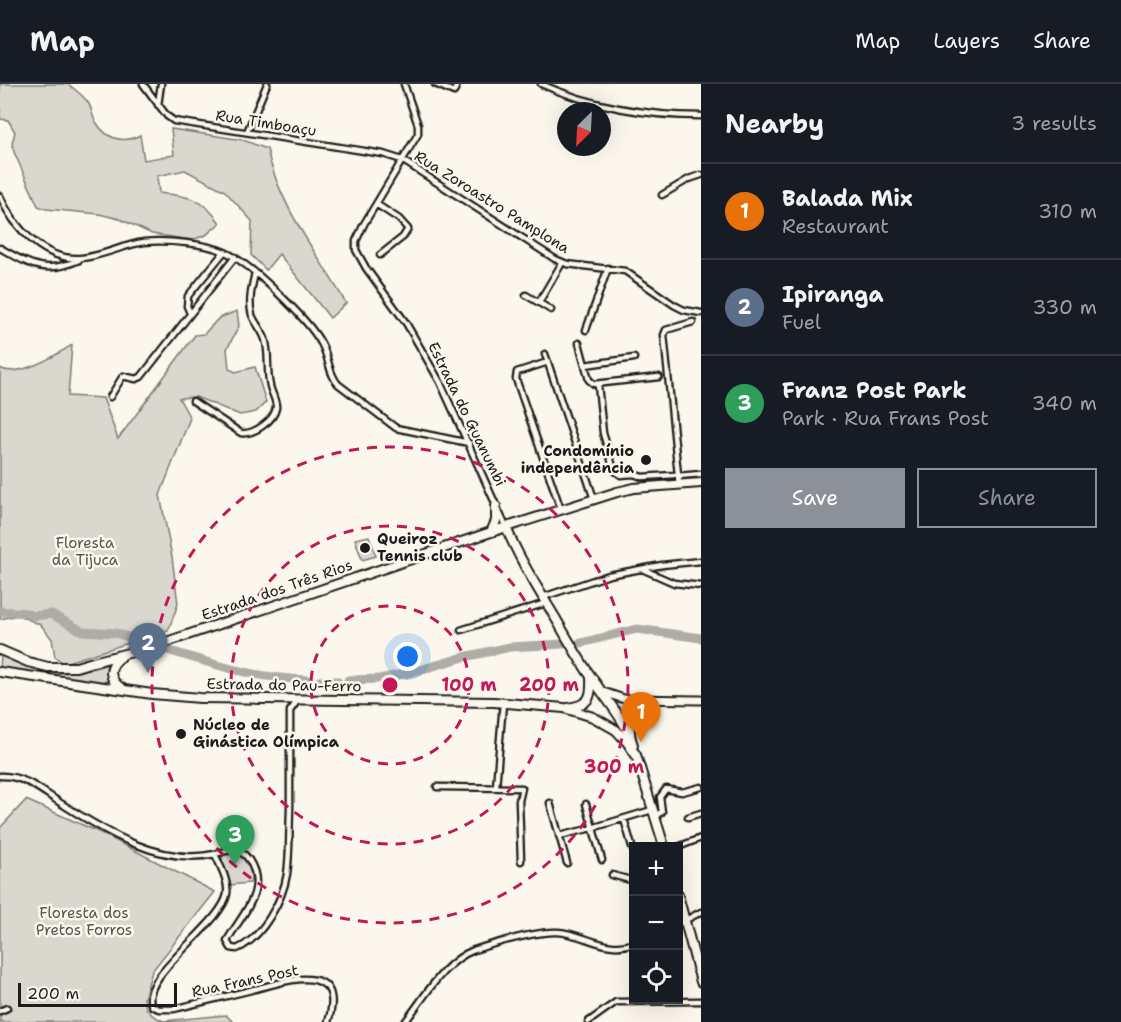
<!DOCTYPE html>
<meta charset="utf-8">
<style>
body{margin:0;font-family:"Shantell Sans",sans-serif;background:#20242c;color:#f1f3f6}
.controls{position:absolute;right:18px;bottom:18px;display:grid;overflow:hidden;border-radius:0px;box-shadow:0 6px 24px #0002}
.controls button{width:54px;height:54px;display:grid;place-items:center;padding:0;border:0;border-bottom:2px solid #363941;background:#171b24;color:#f1f3f6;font:30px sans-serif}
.compass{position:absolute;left:557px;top:18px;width:54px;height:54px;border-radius:50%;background:#171b24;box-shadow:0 6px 24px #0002;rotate:204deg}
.scale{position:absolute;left:18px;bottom:15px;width:159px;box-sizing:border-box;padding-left:6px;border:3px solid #1c1c1c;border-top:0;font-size:16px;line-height:21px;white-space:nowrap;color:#1c1c1c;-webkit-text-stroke:4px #fbf7ec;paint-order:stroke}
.you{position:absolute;left:408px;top:573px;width:21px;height:21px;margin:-15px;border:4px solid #fff;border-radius:50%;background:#1a73e8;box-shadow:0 0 0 9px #1a73e833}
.badge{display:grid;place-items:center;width:39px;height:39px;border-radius:50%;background:#8c9099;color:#fff;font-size:20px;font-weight:700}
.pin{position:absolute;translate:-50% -50px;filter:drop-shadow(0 2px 3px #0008)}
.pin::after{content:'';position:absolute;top:32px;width:21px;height:18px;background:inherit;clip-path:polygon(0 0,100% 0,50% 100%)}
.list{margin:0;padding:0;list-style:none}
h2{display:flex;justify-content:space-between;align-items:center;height:78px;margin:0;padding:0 24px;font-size:26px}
h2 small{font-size:20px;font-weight:400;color:#9ea1a6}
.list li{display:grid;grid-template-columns:39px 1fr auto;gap:18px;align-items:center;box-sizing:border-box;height:96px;padding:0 24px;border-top:2px solid #363941}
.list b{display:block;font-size:22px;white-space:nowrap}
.list p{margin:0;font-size:20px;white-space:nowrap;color:#9ea1a6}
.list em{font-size:20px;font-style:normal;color:#9ea1a6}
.actions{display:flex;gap:12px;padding:18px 24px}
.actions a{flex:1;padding:14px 0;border:2px solid #8c9099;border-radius:0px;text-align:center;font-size:21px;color:#8c9099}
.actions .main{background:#8c9099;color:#fff}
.icon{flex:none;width:33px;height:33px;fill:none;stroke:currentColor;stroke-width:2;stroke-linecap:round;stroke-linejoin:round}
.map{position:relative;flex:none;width:701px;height:938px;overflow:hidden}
header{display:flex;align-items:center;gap:36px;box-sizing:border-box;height:84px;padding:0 30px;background:#171b24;border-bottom:2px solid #363941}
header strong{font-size:28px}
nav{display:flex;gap:33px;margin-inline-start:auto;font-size:21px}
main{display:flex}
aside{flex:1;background:#171b24}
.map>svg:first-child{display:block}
.green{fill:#dad7ce;stroke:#7b7a75;stroke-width:1.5}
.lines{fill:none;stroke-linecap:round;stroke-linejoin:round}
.river{stroke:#afaca5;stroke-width:9}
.street-casing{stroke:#1c1c1c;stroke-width:9}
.secondary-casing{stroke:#1c1c1c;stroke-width:11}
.primary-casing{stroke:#1c1c1c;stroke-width:12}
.street{stroke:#fbf7ec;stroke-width:4.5}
.secondary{stroke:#fbf7ec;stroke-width:7}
.primary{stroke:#fbf7ec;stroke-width:8}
.ring{fill:none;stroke:#c2185b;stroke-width:3;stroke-dasharray:10 8}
.poi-dot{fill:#1c1c1c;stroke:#fbf7ec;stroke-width:2}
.labels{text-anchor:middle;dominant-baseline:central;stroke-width:5;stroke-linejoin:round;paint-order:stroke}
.street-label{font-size:15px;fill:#1c1c1c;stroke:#fbf7ec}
.poi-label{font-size:15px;font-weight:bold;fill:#1c1c1c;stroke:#fbf7ec;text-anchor:start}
.park-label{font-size:15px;fill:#555451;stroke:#fbf7ec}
.centre{fill:#c2185b;stroke:#fbf7ec;stroke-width:3}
.ring-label{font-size:18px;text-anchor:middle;font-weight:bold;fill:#c2185b;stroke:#fbf7ec;stroke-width:5;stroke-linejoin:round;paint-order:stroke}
</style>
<header>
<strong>Map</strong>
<nav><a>Map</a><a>Layers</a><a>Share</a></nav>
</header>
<main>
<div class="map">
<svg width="701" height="938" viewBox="0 0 701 938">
<rect width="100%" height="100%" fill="#fbf7ec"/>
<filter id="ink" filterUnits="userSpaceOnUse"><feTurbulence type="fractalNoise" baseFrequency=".0167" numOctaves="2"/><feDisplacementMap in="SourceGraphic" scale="12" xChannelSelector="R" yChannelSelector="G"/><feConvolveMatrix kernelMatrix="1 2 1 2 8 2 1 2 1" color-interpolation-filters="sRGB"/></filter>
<g filter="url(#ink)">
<path class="green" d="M0 0H68C76 6 84 12 89 20 92 25 92 33 96 38 106 55 123 60 140 51L144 76 174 71 171 45 243 56 267 65C279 122 317 169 346 219L330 234 279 170 266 186 251 171 252 137 225 107 185 86 157 92 159 109C188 112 202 113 220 139L206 151 192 156 152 150 120 135 99 130 46 125 38 122 14 68 12 59 15 48 8 36 0 35Z
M237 227 239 242 227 265 229 285 236 288 255 283 266 318 256 328 240 331 196 313 179 314 190 334 160 411 172 473 178 520 168 547 64 579 55 573 52 555 41 541 18 531 0 535V284C18 295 56 271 72 261L68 312 103 314 118 355 195 251 204 250 219 234Z
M369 452 376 472 362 476 355 455Z
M1 570C43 593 66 594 112 579L108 597 112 602 0 586Z
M26 716 101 749 215 808 152 887 144 914 146 924 152 931 163 937 226 931 233 938H0V744Z
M228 767C243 766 255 785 250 799L229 801 227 800 222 776 223 770Z"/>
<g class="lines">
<path class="river" d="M0 527 26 529 33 532 51 530 82 547 116 549 137 556
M577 560 637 545 701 554
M164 565C216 581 253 594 308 596
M348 596 379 595 413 588 464 573 510 563 563 560
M319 597H337"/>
<g class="street-casing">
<path id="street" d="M143 0 167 32 174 37 383 70 402 76 555 175 567 180 625 187 674 221 684 226 701 229
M404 0 418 41V50L364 140 356 157V166L366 184 406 239 440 298 506 443
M435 0 454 8 457 0
M541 0C590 22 648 32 701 32
M158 21 161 0
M247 48 267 0
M662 111 689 95 701 91
M0 112C13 143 45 178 82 174 103 172 123 161 144 158 166 156 205 159 225 168 250 179 308 235 321 259 329 272 328 289 338 300L396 344 469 359
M376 120 399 135 408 145 403 153 380 171
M0 164C31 181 44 191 79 176
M526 211 551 226
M539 218 562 179
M190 229 187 222 188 212 224 168
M586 246 608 184
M579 259 589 296 594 300 659 293
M545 270 594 415
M548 278 517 288 516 295 561 426
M585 281 634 274
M598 301 603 349 614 386 621 391 634 390 642 393 674 391
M110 313 123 292 136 295 141 293 235 173
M193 317 241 349C253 351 274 337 276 324 277 317 271 308 270 302 266 286 270 270 265 255 262 246 255 239 252 231 248 218 252 202 255 189
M678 392 701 390
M679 401 664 251 666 246 693 238
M642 485 674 499 701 502
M543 513 609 491 662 481 701 477
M461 546 546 519
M0 692C24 691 42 707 62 720 106 748 161 782 215 770 220 782 229 797 227 810 222 841 136 894 152 922L159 925H174C201 918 228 912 255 905 274 901 295 892 315 896 336 901 333 922 328 938
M437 703 522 704 519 717 521 777
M496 703 503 619
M550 719 567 779
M586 720 602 776
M654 732 662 728 660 713 666 705 682 708 701 703
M688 733 701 729
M624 735 633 766
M559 752 592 744 652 726
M678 763 701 754
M215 770C228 766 240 762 249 776 269 807 241 831 227 857L231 864 237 865C262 854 283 816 287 790 290 769 289 747 290 725 290 693 290 660 290 627L298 616
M612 791 634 797
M678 840 701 828
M0 927 7 924
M405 938C425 913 443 878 474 866 496 859 535 847 557 848 584 849 606 870 634 859
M588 938 616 918 701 917"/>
</g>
<g class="secondary-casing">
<path id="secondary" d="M603 608 624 615 701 616
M631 653C629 636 628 624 646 619"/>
</g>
<g class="primary-casing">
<path id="primary" d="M506 443C517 470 532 495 547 520 562 544 574 568 590 591 604 613 626 636 633 661
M491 448 496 437V422
M0 566 28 578 48 583H76L93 578 152 563 491 448 617 408 634 404 701 399
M121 573C107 583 108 596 123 605
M0 588 152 610 200 614 494 618 564 624 593 633 616 646 627 658 636 671 664 762
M568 624C589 621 592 614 591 594
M678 811 701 898"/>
</g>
<use href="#street" class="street"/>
<use href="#secondary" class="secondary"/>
<use href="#primary" class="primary"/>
</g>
</g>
<g class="ring">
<circle cx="390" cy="601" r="79"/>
<circle cx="390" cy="601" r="159"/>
<circle cx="390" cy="601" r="238"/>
</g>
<g class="poi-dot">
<circle cx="646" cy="376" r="6"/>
<circle cx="365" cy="464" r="6"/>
<circle cx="181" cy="650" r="6"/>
</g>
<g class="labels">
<g class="street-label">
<text transform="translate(266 39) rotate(9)">Rua Timboaçu</text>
<text transform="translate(492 118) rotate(32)">Rua Zoroastro Pamplona</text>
<text transform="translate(467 330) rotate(64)">Estrada do Guanumbi</text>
<text transform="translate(277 506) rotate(-19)">Estrada dos Três Rios</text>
<text transform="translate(284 601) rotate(1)">Estrada do Pau-Ferro</text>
<text transform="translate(245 897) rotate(-12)">Rua Frans Post</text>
</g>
<g class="poi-label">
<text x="634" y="367" text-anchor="end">Condomínio<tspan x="634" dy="17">independência</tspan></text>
<text x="377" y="455">Queiroz<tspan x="377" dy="17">Tennis club</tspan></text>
<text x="193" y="641">Núcleo de<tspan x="193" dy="17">Ginástica Olímpica</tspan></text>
</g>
<g class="park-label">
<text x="85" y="459">Floresta<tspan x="85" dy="17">da Tijuca</tspan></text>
<text x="84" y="829">Floresta dos<tspan x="84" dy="17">Pretos Forros</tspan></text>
</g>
</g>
<circle cx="390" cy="601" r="9" class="centre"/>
<g class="ring-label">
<text x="469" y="607">100 m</text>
<text x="549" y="607">200 m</text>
<text x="614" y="689">300 m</text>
</g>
</svg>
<div class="controls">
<button>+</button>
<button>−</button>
<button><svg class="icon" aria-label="locate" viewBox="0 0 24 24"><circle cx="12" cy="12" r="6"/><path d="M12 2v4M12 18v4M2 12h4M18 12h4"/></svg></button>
</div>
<svg class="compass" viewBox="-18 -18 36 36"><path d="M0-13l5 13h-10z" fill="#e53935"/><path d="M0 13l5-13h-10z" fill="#9ea1a6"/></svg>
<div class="scale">200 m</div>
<div class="you"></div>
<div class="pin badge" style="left:641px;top:658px;background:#e8710a">1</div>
<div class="pin badge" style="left:148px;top:589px;background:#5c6f8a">2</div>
<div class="pin badge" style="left:235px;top:781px;background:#2e9e5b">3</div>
</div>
<aside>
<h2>Nearby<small>3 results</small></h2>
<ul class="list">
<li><span class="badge" style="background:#e8710a">1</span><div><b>Balada Mix</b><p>Restaurant</p></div><em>310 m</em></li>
<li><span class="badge" style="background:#5c6f8a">2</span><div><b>Ipiranga</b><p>Fuel</p></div><em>330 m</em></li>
<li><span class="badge" style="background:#2e9e5b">3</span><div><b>Franz Post Park</b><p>Park · Rua Frans Post</p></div><em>340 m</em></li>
</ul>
<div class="actions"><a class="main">Save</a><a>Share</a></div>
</aside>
</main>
